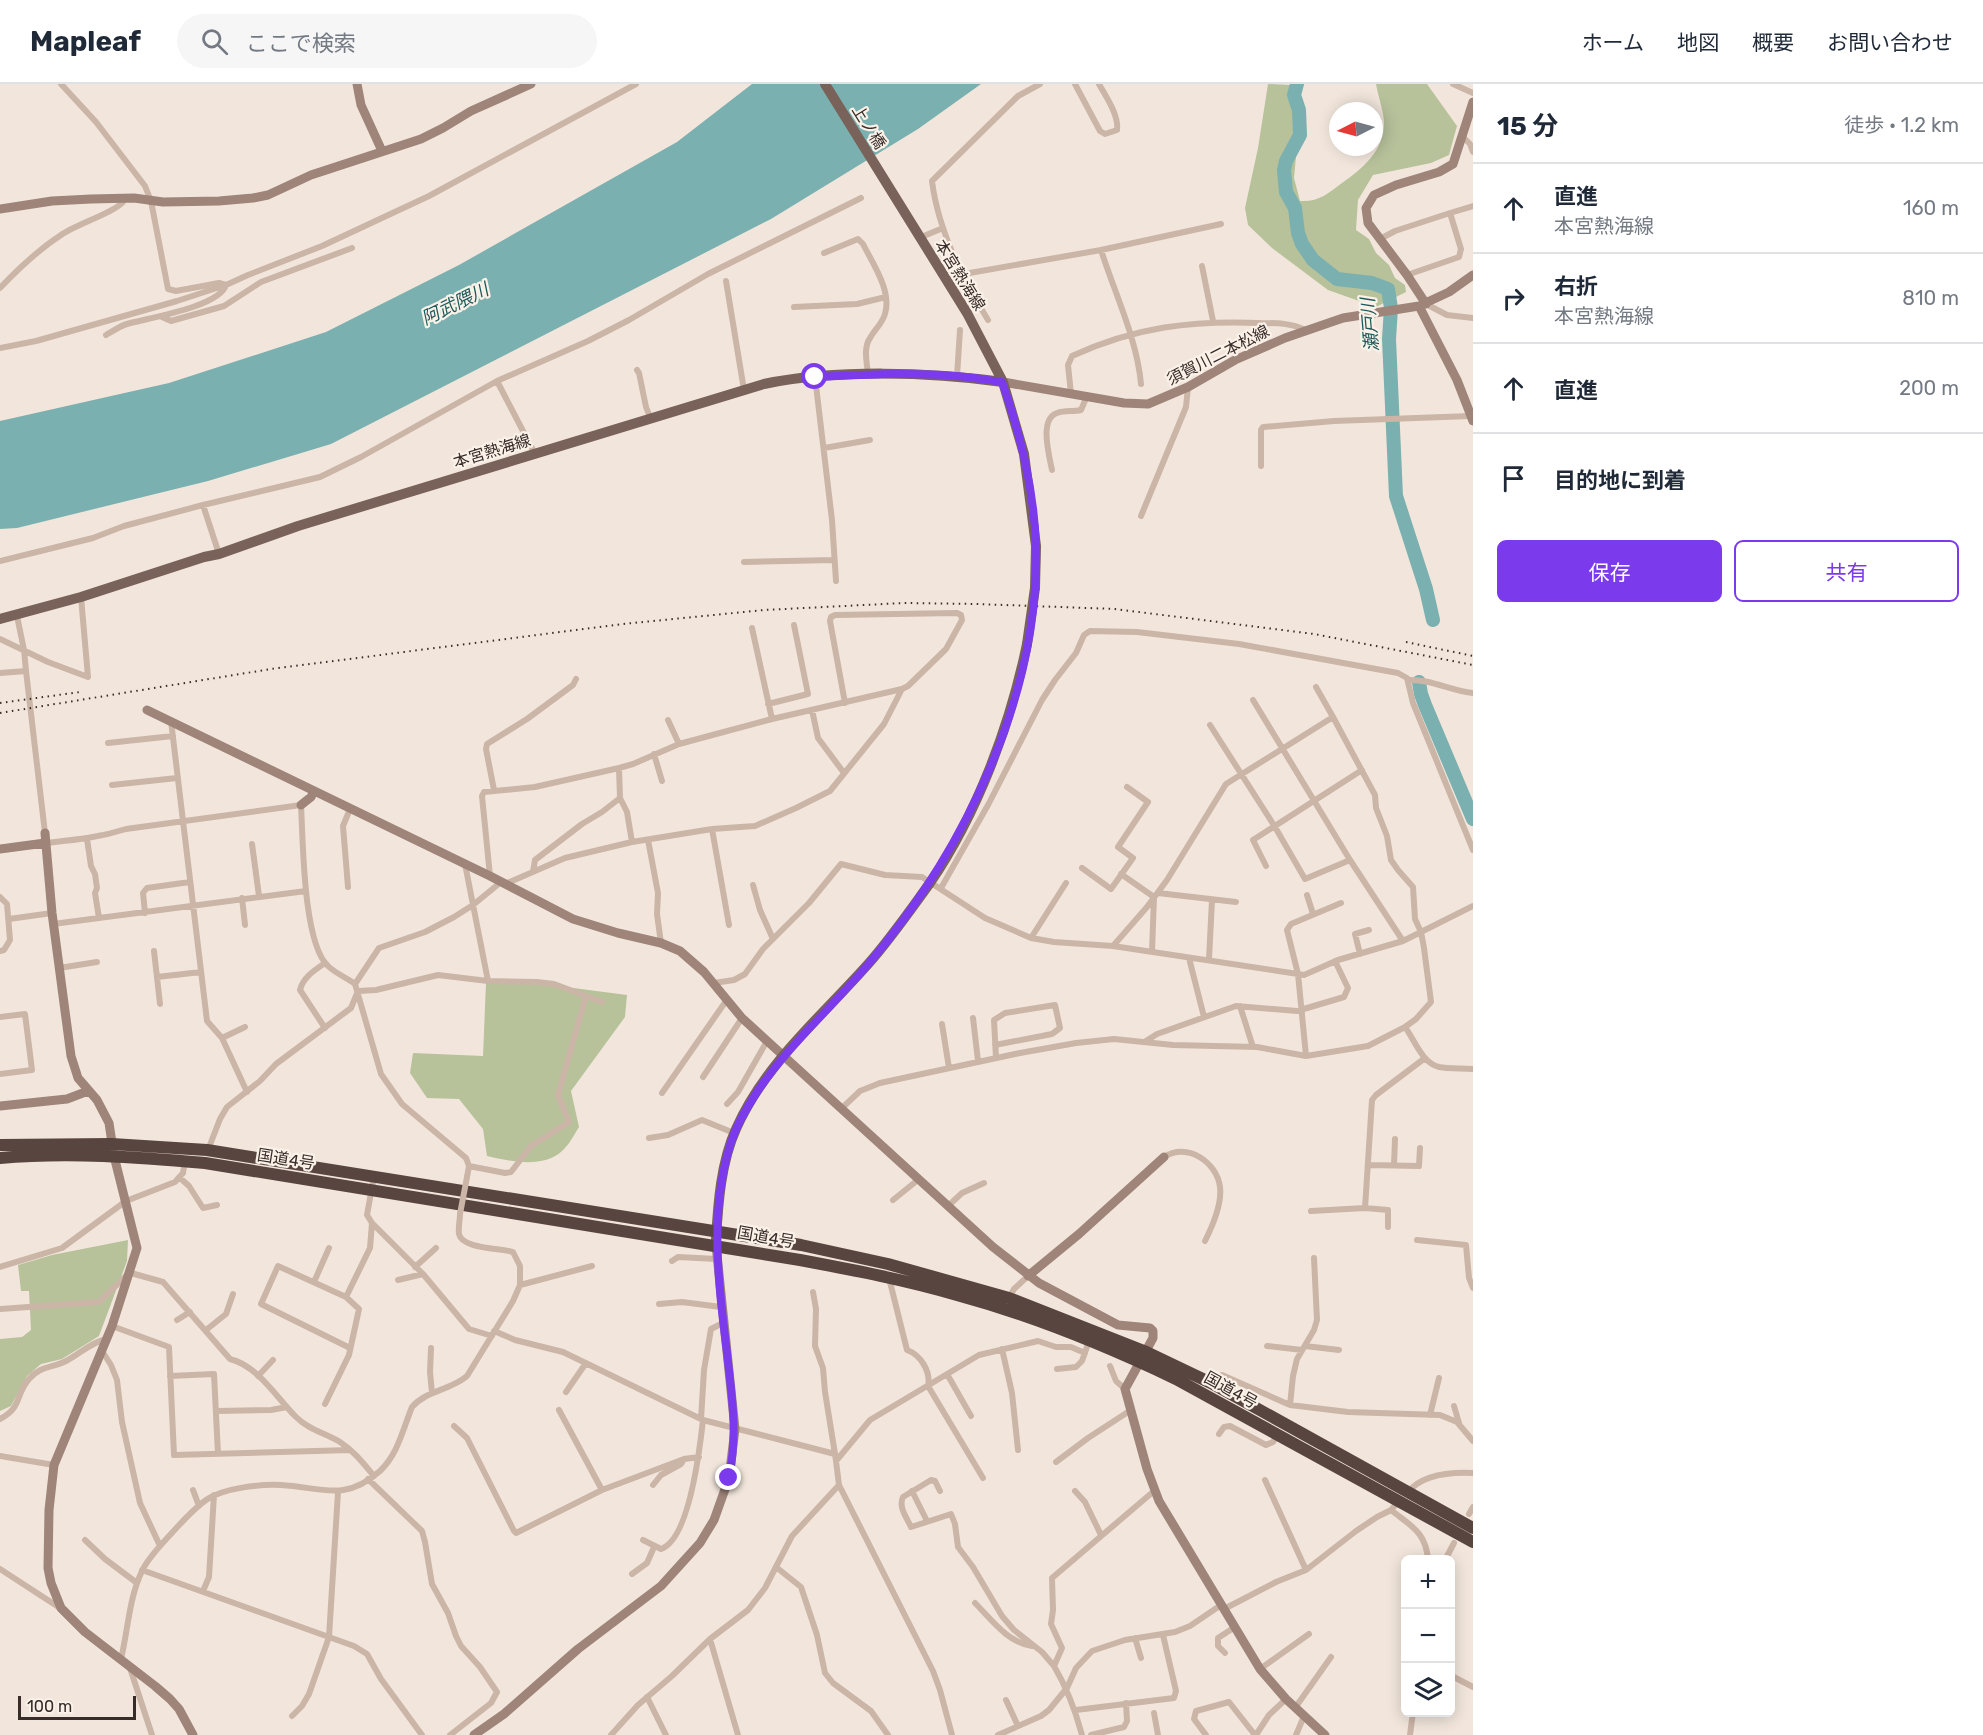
<!DOCTYPE html>
<html lang="ja">
<meta charset="utf-8">
<style>
body{margin:0;font-family:Rubik,"Noto Sans JP",sans-serif;background:#f6f6f7;color:#1f2937}
.controls{position:absolute;right:18px;bottom:18px;display:grid;overflow:hidden;border-radius:9px;box-shadow:0 3px 15px #0003}
.controls button{width:54px;height:54px;display:grid;place-items:center;padding:0;border:0;border-bottom:2px solid #e0e1e3;background:#fff;color:#1f2937;font:30px sans-serif}
.compass{position:absolute;left:1329px;top:18px;width:54px;height:54px;border-radius:50%;background:#fff;box-shadow:0 3px 15px #0003;rotate:264deg}
.scale{position:absolute;left:18px;bottom:15px;width:118px;box-sizing:border-box;padding-left:6px;border:3px solid #372c28;border-top:0;font-size:16px;line-height:21px;white-space:nowrap;color:#372c28;-webkit-text-stroke:4px #faf1e8;paint-order:stroke}
.stop{position:absolute;width:18px;height:18px;margin:-14px;border:4px solid #7c3aed;border-radius:50%;background:#fff}
.stop.end{background:#7c3aed;border-color:#fff;box-shadow:0 2px 6px #0008}
.list{margin:0;padding:0;list-style:none}
h2{display:flex;justify-content:space-between;align-items:center;height:78px;margin:0;padding:0 24px;font-size:26px}
h2 small{font-size:20px;font-weight:400;color:#747a83}
.list li{display:grid;grid-template-columns:39px 1fr auto;gap:18px;align-items:center;box-sizing:border-box;height:90px;padding:0 24px;border-top:2px solid #e0e1e3}
.list b{display:block;font-size:22px;white-space:nowrap}
.list p{margin:0;font-size:20px;white-space:nowrap;color:#747a83}
.list em{font-size:20px;font-style:normal;color:#747a83}
.actions{display:flex;gap:12px;padding:18px 24px}
.actions a{flex:1;padding:14px 0;border:2px solid #7c3aed;border-radius:9px;text-align:center;font-size:21px;color:#7c3aed}
.actions .main{background:#7c3aed;color:#fff}
.icon{flex:none;width:33px;height:33px;fill:none;stroke:currentColor;stroke-width:2;stroke-linecap:round;stroke-linejoin:round}
.map{position:relative;flex:none;width:1473px;height:1651px;overflow:hidden}
header{display:flex;align-items:center;gap:36px;box-sizing:border-box;height:84px;padding:0 30px;background:#fff;border-bottom:2px solid #e0e1e3}
header strong{font-size:28px}
nav{display:flex;gap:33px;margin-inline-start:auto;font-size:21px}
.search{width:420px;height:54px;background:#f6f6f7;display:flex;align-items:center;gap:15px;box-sizing:border-box;padding:0 21px;border-radius:33px;color:#747a83;font-size:22px}
main{display:flex}
aside{flex:1;background:#fff}
.map>svg:first-child{display:block}
.green{fill:#b7c29b}
.water{fill:#7ab0af}
.lines{fill:none;stroke-linecap:round;stroke-linejoin:round}
.river{stroke:#7ab0af;stroke-width:14}
.street{stroke:#cbb5a7;stroke-width:6}
.secondary{stroke:#9e8479;stroke-width:9}
.primary{stroke:#796259;stroke-width:10}
.highway{stroke:#58453f;stroke-width:12}
.rail{stroke:#372c28;stroke-width:2;stroke-dasharray:1.5 4.5;stroke-linecap:butt}
.street-bridge{stroke:#cbb5a7;stroke-width:6}
.primary-bridge{stroke:#796259;stroke-width:10}
.route{stroke:#7c3aed;stroke-width:8}
.labels{text-anchor:middle;dominant-baseline:central;stroke-width:4.5;stroke-linejoin:round;paint-order:stroke}
.street-label{font-size:16px;fill:#372c28;stroke:#faf1e8}
.water-label{font-size:18px;font-style:italic;fill:#1d5959;stroke:#faf1e8}
</style>
<header>
<strong>Mapleaf</strong>
<div class="search"><svg class="icon" aria-label="search" viewBox="0 0 24 24"><circle cx="10" cy="10" r="6"/><path d="M15 15l6 6"/></svg>ここで検索</div>
<nav><a>ホーム</a><a>地図</a><a>概要</a><a>お問い合わせ</a></nav>
</header>
<main>
<div class="map">
<svg width="1473" height="1651" viewBox="0 0 1473 1651">
<rect width="100%" height="100%" fill="#f2e6dc"/>
<path class="green" d="M1268 0 1291 1 1298 51 1294 94 1300 117C1319 118 1327 110 1342 99 1363 84 1385 66 1384 37 1383 25 1378 12 1376 0H1427L1457 42 1449 71 1431 79 1373 91 1358 116 1356 146 1369 155 1376 169 1389 181 1395 194 1405 201 1406 208 1376 223 1328 206 1272 164 1248 141 1245 124 1258 64Z
M486 899 543 900 627 911 625 933 571 1007 579 1043C574 1051 569 1061 562 1067 543 1085 509 1077 487 1072L483 1045 459 1015 427 1014 410 989 413 969 483 972Z
M128 1156 127 1177 99 1252 62 1275 41 1280 27 1292 11 1322 0 1327V1255L22 1253 31 1246 29 1207H21L18 1181 52 1171Z"/>
<path class="water" d="M752 0H981L918 45 771 135 331 360 208 397 17 444 0 445V337L169 299 326 248 459 181 677 58Z"/>
<g class="lines">
<path class="river" d="M1297 0 1294 11 1299 26 1300 51 1286 77 1284 86 1286 108 1295 124 1298 149 1302 160 1313 176 1337 195 1372 199 1388 205 1391 224 1389 255 1396 412 1426 505 1433 536
M1419 598 1421 610 1425 621 1473 735"/>
<path class="street" d="M61 0 96 38 145 102 151 117 168 205 176 207 219 199 226 201C219 223 148 234 127 240 120 242 113 247 106 251
M1075 0 1100 47 1105 50 1117 46C1119 31 1106 13 1099 0
M1453 0 1473 9
M1463 53 1470 60 1473 68
M919 154 943 144
M1380 155 1395 147 1450 129
M1101 166C1115 210 1137 255 1141 300
M824 169 858 155 863 160C873 180 892 207 885 230 882 240 875 245 870 254 863 264 867 279 868 290
M1202 182 1213 237
M964 190 1101 166 1221 140
M1407 191 1459 173 1461 165 1450 129 1473 122
M726 197 744 306
M0 204C19 184 38 166 61 151 75 141 115 128 123 118L122 114
M1426 220 1447 231 1473 234
M794 223 857 220 886 213
M162 233 171 237 224 222 261 198 352 164
M988 236C962 194 938 146 932 97L1018 12 1040 0
M0 264 36 257 177 217 226 201 248 191 322 162 429 112 636 0
M637 286 639 289 646 323 650 333
M957 292 960 246
M815 293 832 436 836 497
M497 297 535 370
M1071 310 1068 281 1072 272C1135 243 1192 236 1261 239 1277 239 1291 239 1306 246
M824 364 870 356
M1261 382V346L1263 343 1334 337 1471 332
M1052 386C1049 371 1039 335 1057 329 1065 326 1073 328 1081 326L1087 312
M203 421 219 470
M1141 432 1186 323 1188 303
M0 477 93 454 124 442 203 421 320 393 361 373 497 297 588 257 629 236 708 190 861 114
M744 478 834 476
M17 532 24 566 26 587
M752 544 772 635
M0 555 48 578 88 593 81 513
M0 589 26 587 45 749
M1408 596C1431 595 1451 607 1473 609
M1316 603 1333 633
M1253 616 1350 776 1403 857
M768 620 808 610 794 541
M812 626 818 654 844 689
M668 636 679 660
M171 637 207 937 222 954 247 1008
M1210 641 1275 743 1305 795 1350 776
M108 659 173 652
M654 670 662 697
M619 684 620 714 627 728 632 758
M112 701 177 694
M494 706 486 665 487 660 527 635 573 601 576 595
M712 745 729 841
M87 755 91 782 95 790 97 804 95 809 99 834
M648 756 658 809 657 830 661 859
M45 759C74 756 98 754 126 745L301 721C303 756 303 859 328 882 335 889 347 894 355 900L381 990 402 1020 466 1074 469 1082 467 1093
M252 760 259 812
M1266 782 1253 756 1362 686
M1082 784 1111 805 1133 774 1118 763 1148 718 1127 703
M533 788 535 776 582 740 602 728 620 714
M1121 790 1154 813 1152 868
M490 792 482 712 484 708 535 703 619 684 633 680 679 660 772 635 902 605 908 602 946 565 962 536 961 531 957 529 835 531 831 533 830 537 845 619
M505 800 565 774 632 758 712 745 755 742 796 724 830 707 884 640 902 605
M753 801 760 826 773 855
M348 803 343 742 350 725
M941 804 988 721 1042 616 1055 596 1076 569 1084 551 1090 547 1137 548 1239 560 1398 589 1407 594 1413 619 1473 766
M1158 809 1236 818
M1307 811 1313 830
M0 813 7 820 10 856 4 866 0 867
M242 814 245 841
M145 829 143 809 147 804 190 798
M9 835 52 829
M53 840 306 807
M1031 854 1066 799
M154 867 160 920
M1360 870 1355 850 1369 846
M1189 874 1204 933
M1209 875 1212 816
M325 879C315 886 303 893 300 906L325 944
M59 884 97 878
M157 893 201 888
M488 897 537 898 554 900 602 918
M714 899 734 896 745 890 763 865 809 819 841 780 885 791 922 793 985 834 1031 854 1054 858 1113 862 1298 890 1304 891 1338 876 1403 857 1473 822
M355 900 379 864 425 848 454 833 473 821 501 798
M1240 922 1253 963
M0 933 25 930 32 986 0 990
M973 934 978 977
M942 940 949 984
M1405 943C1414 955 1422 979 1439 983 1449 985 1462 984 1473 985
M222 954 245 943
M1146 957 1157 950 1236 922 1297 927 1344 913 1348 904 1335 877
M995 961 1052 950 1060 944 1055 921 1005 929 994 936 996 974
M1306 972 1298 890 1287 846 1291 840 1341 819
M703 993 742 934
M662 1009 726 917
M727 1020 738 1008 767 957
M842 1024 860 1007 880 999 1020 969 1076 959 1114 955 1173 961 1257 963 1306 972 1368 962 1405 943 1416 935 1431 918 1424 864 1421 848 1415 835 1413 803 1398 786 1391 776 1387 752 1376 724 1375 711 1333 633 1226 700 1167 796 1147 823 1113 862
M649 1054 668 1051 702 1036 734 1049
M208 1066 220 1035 227 1023 260 997 276 980 351 924 358 907 376 906 438 891 488 897 465 780
M1164 1073C1187 1058 1217 1078 1220 1103 1222 1119 1212 1143 1205 1157
M1368 1081 1419 1082 1420 1064
M1394 1081 1395 1055
M469 1082 505 1089 511 1088 531 1062 569 1038 558 1011 586 912
M374 1092 367 1131 372 1139 423 1190 469 1245 492 1252
M180 1094 189 1102 203 1124 217 1121
M893 1116 919 1095
M948 1122 962 1109 984 1099
M1365 1124 1372 1016 1376 1011 1425 974
M1311 1127 1365 1124 1388 1126V1143
M1417 1156 1466 1161 1469 1194 1473 1204
M672 1177 678 1173 717 1175
M0 1183 62 1164 126 1117 175 1098 183 1089 185 1077
M415 1183 436 1164
M889 1194 907 1266C921 1271 931 1288 928 1302L983 1394
M398 1196 423 1190
M314 1198 329 1164
M520 1201 592 1182
M813 1208 816 1225 815 1262 823 1284 825 1308 835 1370
M346 1213 370 1164 372 1139
M1009 1214 1014 1205 1028 1192
M659 1220 682 1218 721 1223
M0 1225 99 1218 128 1190 131 1189 163 1198 230 1275C258 1282 276 1313 296 1333 309 1346 325 1349 340 1358 354 1367 364 1380 374 1392
M177 1236 190 1228
M112 1242 169 1263 174 1371 350 1366
M206 1246 226 1230 233 1210
M494 1247 515 1256 563 1268 703 1336 835 1370 836 1377
M1267 1262 1302 1266
M1305 1262 1339 1266
M431 1264 430 1288 432 1309
M1002 1265 1012 1309 1018 1366
M102 1267 111 1281 117 1296 122 1338 140 1419 160 1462
M1110 1282 1116 1297 1125 1305
M1057 1285 1076 1283 1082 1277 1089 1257
M947 1290 971 1332
M170 1292 214 1290 218 1370
M258 1292 273 1276
M1211 1299 1222 1291 1290 1321 1293 1292 1297 1275 1314 1246 1317 1236 1314 1174
M566 1308 586 1279
M325 1320 349 1271 359 1225 346 1213 278 1182 261 1220 350 1264
M1290 1321 1348 1328 1440 1331 1457 1338 1473 1357
M1454 1322 1459 1339
M559 1326 602 1406
M216 1327 271 1326 287 1323
M1430 1331 1439 1294
M0 1335C22 1324 15 1311 29 1295 40 1282 52 1284 66 1277 80 1270 91 1258 107 1255
M701 1335 704 1286 711 1245 723 1239
M454 1342 467 1354 514 1447 516 1449 602 1406 684 1375 699 1373
M1219 1350 1224 1343 1230 1342 1266 1361 1273 1358 1278 1351
M0 1372 54 1381
M1056 1378 1088 1354 1131 1326
M368 1395 422 1447 425 1458 432 1500 448 1529 456 1552 461 1562 480 1583 497 1608 491 1619 450 1651
M1265 1396 1306 1486
M653 1401 661 1391 681 1380 684 1375
M193 1406 199 1422
M912 1407 927 1437
M940 1407 935 1397 931 1396 903 1413C898 1423 907 1434 911 1443L951 1430 955 1440 958 1463 973 1483 1002 1532 1014 1546 1042 1568 1054 1582
M1075 1407 1085 1418 1101 1451
M1408 1408C1423 1390 1451 1388 1473 1389
M1391 1426C1411 1442 1426 1448 1428 1476
M1469 1430 1473 1423
M85 1456 105 1475 137 1499
M643 1456 661 1465C690 1455 700 1363 703 1336
M1445 1476 1454 1459
M776 1483 801 1503 817 1551 825 1589 833 1599 871 1627 888 1651
M0 1485 60 1524
M142 1486 354 1562 367 1570 381 1595 422 1651
M632 1490 647 1479 654 1463
M203 1507 209 1493 214 1411
M975 1519C991 1535 1008 1559 1032 1562
M1224 1525 1276 1498 1306 1486 1356 1447 1377 1433 1391 1426 1399 1417
M1135 1554 1141 1574
M710 1555 738 1651
M1225 1569 1218 1562V1554L1235 1543
M121 1575C128 1546 129 1514 142 1487 148 1474 160 1462 170 1451 181 1439 192 1426 206 1416 223 1404 260 1400 281 1401 321 1403 344 1419 380 1387 398 1370 403 1345 412 1323 427 1306 451 1306 467 1292L513 1217 520 1201V1182L513 1168C500 1164 462 1165 459 1150 458 1144 460 1136 460 1130
M130 1584 152 1651
M1260 1585 1309 1550
M1450 1591 1473 1603
M647 1613 666 1651
M1006 1616 1018 1642
M1295 1624 1331 1573
M1076 1626 1174 1614 1176 1607 1163 1551
M1154 1629 1158 1651
M292 1632 302 1622 309 1610 329 1553 338 1408
M611 1651 638 1621 672 1592 710 1555 748 1526 765 1504 792 1452 839 1401
M952 1651 940 1606 933 1587 839 1401 836 1377 870 1336 979 1271 1038 1257 1056 1263H1071L1085 1269
M998 1651 1041 1632 1049 1626 1067 1604 1076 1584 1092 1567 1125 1556 1175 1548 1190 1542 1221 1521
M1082 1651C1075 1625 1067 1604 1054 1582L1062 1564 1051 1540 1053 1526 1052 1494 1154 1407
M1091 1651 1124 1643 1127 1637 1126 1619
M1206 1651 1194 1635 1196 1627 1229 1618 1255 1651
M1256 1651 1269 1631 1286 1615
M1296 1651 1304 1632
M1410 1651 1413 1628"/>
<path class="secondary" d="M357 0 361 21 382 67
M0 125 52 117 91 115 134 114 163 118 219 117 253 114 268 111 311 91 421 55 443 44 471 27 531 0
M1426 220 1407 191 1368 139 1366 124 1374 111 1396 101 1439 88 1453 80 1473 18
M1419 222 1457 296 1473 337
M1003 298 1124 319 1148 320 1188 303 1235 276 1285 254 1343 234 1419 222 1449 208 1473 191
M147 626 490 792 573 835 618 849 661 859 680 867 704 888 742 934 993 1163 1039 1199 1118 1241 1150 1244 1153 1247V1254L1125 1305 1147 1385 1159 1417 1260 1585 1286 1615 1325 1651
M301 721 311 713 314 707
M45 749 52 829 71 972 78 994 97 1016 109 1039 114 1072 137 1164 112 1242 54 1381 49 1426 48 1484 51 1499 61 1524 85 1548 155 1602 170 1615 179 1625 193 1651
M0 765 45 759
M0 1022 67 1015 88 1007
M1028 1192 1079 1150 1164 1073
M474 1651 504 1630 578 1565 661 1502 700 1459 714 1436 729 1394 735 1345 716 1161"/>
<path class="primary" d="M825 0 967 229 1003 298 1024 370 1036 462 1035 504
M0 535 81 513 204 473 219 470 298 442 764 300C837 285 929 288 1003 298
M716 1156C718 1119 721 1078 736 1045 765 979 823 931 869 879 891 854 911 825 930 799 977 730 1010 642 1027 560"/>
<path class="highway" d="M0 1061 112 1060 207 1066 801 1161 888 1180 1009 1214 1144 1267 1211 1299 1473 1444
M0 1074C68 1068 137 1073 205 1079L800 1176C853 1186 906 1196 957 1211 1031 1231 1107 1262 1176 1295L1473 1458"/>
<path class="rail" d="M1406 558 1473 572
M0 619 80 608
M0 629 271 585 623 540 764 526 904 519 977 520 1115 525 1314 550 1473 581"/>
<path class="street-bridge" d="M460 1130 467 1093"/>
<path class="primary-bridge" d="M1027 560 1035 504"/>
</g>
<g class="lines">
<path class="route" d="M729 1394C738 1348 732 1315 727 1269 718 1197 708 1120 734 1050 740 1035 748 1022 757 1008 791 958 833 923 871 877 965 765 1040 611 1036 462 1034 406 1021 351 1002 298 987 296 971 293 956 292 909 288 862 291 815 293"/>
</g>
<g class="labels">
<g class="street-label">
<text transform="translate(869 43) rotate(58)">上ノ橋</text>
<text transform="translate(960 191) rotate(58)">本宮熱海線</text>
<text transform="translate(1218 271) rotate(-27)">須賀川二本松線</text>
<text transform="translate(492 367) rotate(-17)">本宮熱海線</text>
<text transform="translate(286 1075) rotate(9)">国道4号</text>
<text transform="translate(766 1153) rotate(10)">国道4号</text>
<text transform="translate(1231 1306) rotate(29)">国道4号</text>
</g>
<g class="water-label">
<text transform="translate(455 220) rotate(-26)">阿武隈川</text>
<text transform="translate(1370 241) rotate(-95)">瀬戸川</text>
</g>
</g>
</svg>
<div class="controls">
<button>+</button>
<button>−</button>
<button><svg class="icon" aria-label="layers" viewBox="0 0 24 24"><path d="M12 4l9 5-9 5-9-5zM3 14l9 5 9-5"/></svg></button>
</div>
<svg class="compass" viewBox="-18 -18 36 36"><path d="M0-13l5 13h-10z" fill="#e53935"/><path d="M0 13l5-13h-10z" fill="#747a83"/></svg>
<div class="scale">100 m</div>
<div class="stop" style="left:815px;top:293px"></div>
<div class="stop end" style="left:729px;top:1394px"></div>
</div>
<aside>
<h2>15 分<small>徒歩 · 1.2 km</small></h2>
<ul class="list">
<li><svg class="icon" aria-label="ahead" viewBox="0 0 24 24"><path d="M12 20V5M6 11l6-6 6 6"/></svg><div><b>直進</b><p>本宮熱海線</p></div><em>160 m</em></li>
<li><svg class="icon" aria-label="right" viewBox="0 0 24 24"><path d="M7 20v-9h11M14 6l5 5-5 5"/></svg><div><b>右折</b><p>本宮熱海線</p></div><em>810 m</em></li>
<li><svg class="icon" aria-label="ahead" viewBox="0 0 24 24"><path d="M12 20V5M6 11l6-6 6 6"/></svg><div><b>直進</b></div><em>200 m</em></li>
<li><svg class="icon" aria-label="arrive" viewBox="0 0 24 24"><path d="M6 21V4h12l-3 4 3 4H6"/></svg><div><b>目的地に到着</b></div></li>
</ul>
<div class="actions"><a class="main">保存</a><a>共有</a></div>
</aside>
</main>
